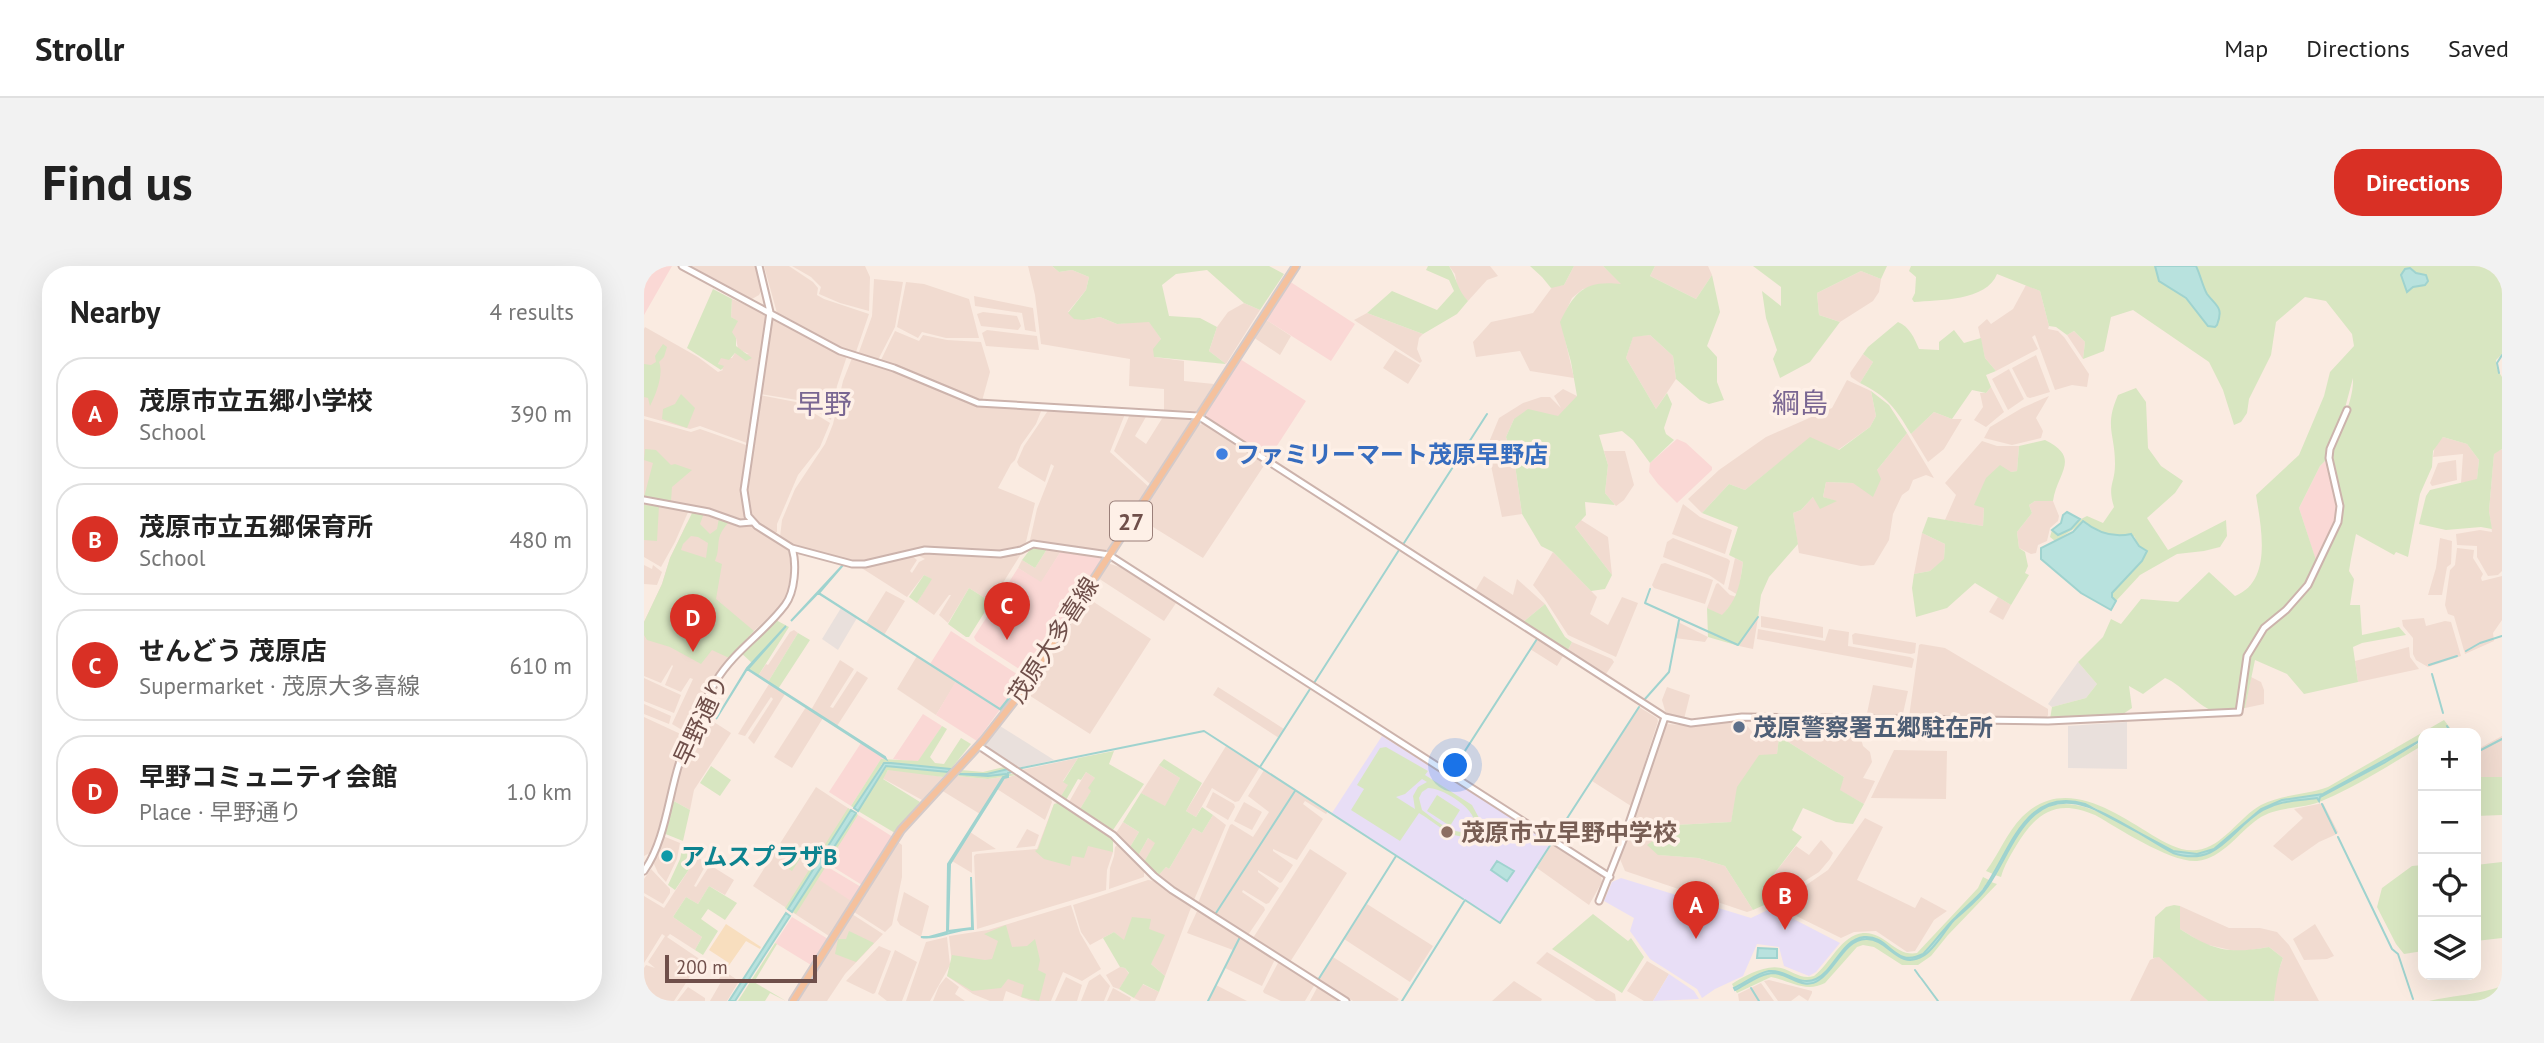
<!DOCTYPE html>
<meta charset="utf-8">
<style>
body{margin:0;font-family:"PT Sans","Noto Sans JP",sans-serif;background:#f2f2f2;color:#222}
.controls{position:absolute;right:21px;bottom:21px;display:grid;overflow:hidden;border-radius:14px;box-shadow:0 7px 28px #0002}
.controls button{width:63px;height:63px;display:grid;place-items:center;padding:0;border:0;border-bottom:2px solid #e0e0e0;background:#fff;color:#222;font:35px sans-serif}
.scale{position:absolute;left:21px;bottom:18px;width:152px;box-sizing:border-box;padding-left:7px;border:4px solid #6f4f4a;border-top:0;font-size:19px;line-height:24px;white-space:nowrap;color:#6f4f4a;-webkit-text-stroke:5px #fef0e7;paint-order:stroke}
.you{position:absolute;left:812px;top:500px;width:24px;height:24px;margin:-18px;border:5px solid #fff;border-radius:50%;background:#1a73e8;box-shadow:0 0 0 10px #1a73e833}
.badge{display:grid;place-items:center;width:46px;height:46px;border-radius:50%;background:#d93025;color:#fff;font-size:23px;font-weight:700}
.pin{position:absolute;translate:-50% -58px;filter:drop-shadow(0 2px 4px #0008)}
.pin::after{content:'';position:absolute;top:37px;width:24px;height:21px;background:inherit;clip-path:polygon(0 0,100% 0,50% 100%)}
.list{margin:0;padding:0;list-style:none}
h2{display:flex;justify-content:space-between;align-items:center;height:91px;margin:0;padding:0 28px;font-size:30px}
h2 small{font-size:23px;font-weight:400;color:#767676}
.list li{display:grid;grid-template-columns:46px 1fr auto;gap:21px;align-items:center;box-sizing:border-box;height:112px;margin:0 14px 14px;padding:0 14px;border:2px solid #e0e0e0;border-radius:28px}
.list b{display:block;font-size:26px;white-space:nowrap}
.list p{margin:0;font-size:23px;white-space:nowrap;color:#767676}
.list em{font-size:23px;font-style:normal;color:#767676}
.icon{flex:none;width:38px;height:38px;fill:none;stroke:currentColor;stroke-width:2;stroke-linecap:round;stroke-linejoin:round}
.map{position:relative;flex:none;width:1858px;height:735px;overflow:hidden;border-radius:28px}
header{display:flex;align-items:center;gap:42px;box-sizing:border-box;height:98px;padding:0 35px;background:#fff;border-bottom:2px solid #e0e0e0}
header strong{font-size:33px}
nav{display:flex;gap:38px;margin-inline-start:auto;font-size:24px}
.intro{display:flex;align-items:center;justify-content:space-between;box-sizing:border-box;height:168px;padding:0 42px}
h1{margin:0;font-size:49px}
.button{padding:18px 32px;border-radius:28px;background:#d93025;color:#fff;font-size:24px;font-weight:700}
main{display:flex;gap:42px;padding:0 42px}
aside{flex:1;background:#fff;border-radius:28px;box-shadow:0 7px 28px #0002}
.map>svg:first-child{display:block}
.residential{fill:#f1dbd0}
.commercial{fill:#fad8d5}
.industrial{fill:#e9e0dc}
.education{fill:#e8def6}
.green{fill:#d8e6c1;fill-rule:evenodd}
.sand{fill:#f8debe}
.water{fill:#b8e2de;stroke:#9fd3cf;stroke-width:2}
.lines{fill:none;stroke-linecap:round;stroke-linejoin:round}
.stream{stroke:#9fd3cf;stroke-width:2}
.tertiary-casing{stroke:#ccb3ac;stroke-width:9}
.primary-casing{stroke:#d4cac9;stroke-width:10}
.tertiary{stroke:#fff;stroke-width:5}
.primary{stroke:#f5c19d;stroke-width:6}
.shop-dot{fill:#3f7fe0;stroke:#fef0e7;stroke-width:2.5}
.service-dot{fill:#5c6f8a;stroke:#fef0e7;stroke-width:2.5}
.education-dot{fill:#8d6e63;stroke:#fef0e7;stroke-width:2.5}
.culture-dot{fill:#0f9aa8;stroke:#fef0e7;stroke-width:2.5}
.labels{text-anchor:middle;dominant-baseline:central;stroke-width:7;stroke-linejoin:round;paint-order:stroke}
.shield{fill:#fef0e7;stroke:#9a7f79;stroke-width:2}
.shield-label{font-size:23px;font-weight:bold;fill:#6f4f4a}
.shop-label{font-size:24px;font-weight:bold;fill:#366cbe;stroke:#fef0e7;text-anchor:start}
.street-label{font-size:24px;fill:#6f4f4a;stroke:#fef0e7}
.service-label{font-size:24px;font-weight:bold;fill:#4e5e75;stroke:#fef0e7;text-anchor:start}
.education-label{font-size:24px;font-weight:bold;fill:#785e54;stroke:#fef0e7;text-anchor:start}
.culture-label{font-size:24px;font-weight:bold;fill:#0d838f;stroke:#fef0e7;text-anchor:start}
.quarter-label{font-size:28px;fill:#796692;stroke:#fef0e7}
</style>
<header>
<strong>Strollr</strong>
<nav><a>Map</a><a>Directions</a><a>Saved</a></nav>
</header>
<div class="intro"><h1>Find us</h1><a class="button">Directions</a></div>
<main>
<aside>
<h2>Nearby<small>4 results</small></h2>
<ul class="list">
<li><span class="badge">A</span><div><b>茂原市立五郷小学校</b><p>School</p></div><em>390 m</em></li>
<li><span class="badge">B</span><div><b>茂原市立五郷保育所</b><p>School</p></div><em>480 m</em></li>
<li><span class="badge">C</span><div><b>せんどう 茂原店</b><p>Supermarket · 茂原大多喜線</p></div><em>610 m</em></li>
<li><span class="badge">D</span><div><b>早野コミュニティ会館</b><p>Place · 早野通り</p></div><em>1.0 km</em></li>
</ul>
</aside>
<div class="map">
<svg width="1858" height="735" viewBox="0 0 1858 735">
<rect width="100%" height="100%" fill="#faebe1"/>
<path class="residential" d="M44 0H112L118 23 115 29 108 33 90 26Z
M120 0H145L169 16 174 22 173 29 180 33 225 48 212 86 195 82 133 47Z
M148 0H221L226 11 225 45 196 37 175 28 177 21 167 11Z
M384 0H408L415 6 428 4 445 11 442 24 424 46 440 54 456 51 473 58 505 55 517 73 510 91 540 95V115L570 118 553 145 520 144V123L485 120 486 93 397 78 391 29Z
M805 0H846L854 10 843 14 824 35 814 25 811 8Z
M930 0H959L978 18 939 23 928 32 917 56 930 112 886 105 876 85 832 91 829 76 847 56 889 47 909 20 920 19Z
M1011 0H1064L1068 9 1052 33 1006 10Z
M1217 5 1237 13 1235 26 1229 35 1196 56 1175 49 1173 27Z
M230 13 259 16 251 61 234 94 218 90 215 86 228 50Z
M262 16 280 18 325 33 335 72H302L278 66 274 72 253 61Z
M1382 19 1396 25 1405 60 1404 63 1414 65 1420 71 1445 108 1443 121 1428 119 1411 124 1391 69 1388 71 1394 83 1352 105 1341 92 1334 61 1343 53 1347 58 1369 43Z
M330 30 389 42 392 66 381 64 378 47 331 40Z
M88 33 118 46 123 53 103 177 56 160 46 163 0 150V63L1 61 54 91 74 106 79 104 74 98 76 92H88L91 87 105 88 94 83 92 72 87 66 93 55 87 51Z
M600 37 616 44 582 98 565 85 573 61 584 46Z
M339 46 373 50 377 60 374 64 337 60 333 48Z
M723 47 779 68 775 72 773 83 778 95 776 97 710 54Z
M130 51 203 90 193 120 187 154 153 134 116 128 128 52Z
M621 53 647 70 636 89 609 71Z
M343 64 393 70 395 84 342 80 338 67Z
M251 65 275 75 279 69 303 74 337 76 346 106 338 135 237 94Z
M1430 65 1441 76 1439 93 1423 69Z
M1006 69 1029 90 1032 113 1012 143 982 92 989 70Z
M751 84 776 99 764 118 739 102Z
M1219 88 1229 96 1216 117 1207 111 1206 107Z
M1392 89 1406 126 1386 132 1383 131 1368 102Z
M208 92 255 106 334 139 398 143 392 158 377 179 371 194 367 198 354 222 391 237 382 276 379 280 359 286 280 282 220 295H206L147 279 136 271 138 254 151 223 181 178 189 158 199 115Z
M1365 103 1380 133 1364 144 1348 113Z
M1203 114 1227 125 1232 150 1226 161 1194 184 1166 172 1101 224 1085 218 1058 247 1044 233 1075 204 1122 171 1188 142Z
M1347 121 1360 146 1342 161 1330 154 1339 141 1336 127H1342Z
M919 123 933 130 923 157 870 153 862 171 871 199 878 248 858 251 843 181 855 152 879 137 897 131H906L917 142 910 130Z
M115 129 152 136 186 157 176 181 154 209 133 258V266L130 267 107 252 102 229Z
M1405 130 1392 152 1399 165 1397 172 1368 179 1340 172 1346 161 1378 142Z
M405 143 481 148 466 186 505 221 462 286 386 274 393 243 410 200 407 198 401 216 375 200 373 196 380 180Z
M1290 146 1308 153H1318L1300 183 1284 196 1267 168Z
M486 148 503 149 491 170 502 178 519 151 547 154 506 218 470 185Z
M0 153 47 166 56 163 102 179 98 226 101 253 95 254 71 245 0 231Z
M559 158 621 198 559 292 493 251 554 159Z
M1263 167 1290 212 1282 209 1269 214 1265 224 1258 229 1249 248 1245 274 1230 299 1217 300 1155 287 1149 247 1157 244 1169 231 1191 235 1179 231 1182 216 1209 217 1233 204Z
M1799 171 1823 178 1835 194 1833 214 1817 217 1819 188 1789 191 1791 179Z
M1338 175 1353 180H1375L1373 205 1367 206 1340 242 1339 260 1301 254 1312 229 1301 217Z
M1858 183V305L1854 309 1844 310 1833 291V280L1813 279 1812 268 1836 264 1848 266 1845 245 1850 187Z
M960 185H981L990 219 980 234 972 240 961 227 964 199Z
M1812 194 1813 214 1788 220 1786 217 1794 197Z
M1391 235H1409L1415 250 1414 255 1406 262 1403 275 1394 279 1392 287 1387 288 1375 282 1373 266 1388 247 1385 239Z
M0 236 45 244 31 276 17 301 0 291Z
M1039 238 1056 251 1088 264 1081 288 1028 268Z
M60 247 97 259 110 260 140 279 147 288 146 319 139 338 98 376 78 402 43 467 28 458 49 413 46 412 37 426 21 419 29 400 28 399 17 417 0 410V356L18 318 26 292 43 257Z
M937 254 964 271 968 309 931 261Z
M1278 267 1301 278 1300 294 1286 305 1270 308Z
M1029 272 1084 293 1086 295 1080 319 1065 309 1019 291 1023 276Z
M1796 272 1808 275 1807 298 1803 301 1798 329H1784L1792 302Z
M1813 282 1830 284 1829 292 1839 308 1837 312 1838 315 1858 310V354L1849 367 1850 375 1821 388 1810 350 1804 348 1801 339 1806 304 1811 299Z
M403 283 417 285 397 317 374 302 378 294 391 302Z
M909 286 953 331 946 348 964 359 978 331 994 337 972 391 924 369 900 332 889 319Z
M288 287 346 292 377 288 347 336 325 322 304 357 295 349 307 329H305L290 349 273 337 287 313 280 309 263 331 216 301 268 290 273 294 266 305 268 307 275 296 281 293 273 289Z
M1091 292 1099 296 1094 329 1084 323Z
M463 297 476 301 532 337 520 355 454 312Z
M1021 297 1069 314 1061 338 1010 322 1008 319 1017 298Z
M0 299 8 303 9 299 18 306 13 319 0 318Z
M840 310 869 329 873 313 901 338 879 356 831 325Z
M1074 317 1086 329 1093 331 1078 350 1063 342 1072 318Z
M242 325 261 335 240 369 222 357Z
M442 331 507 373 446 468 380 426Z
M1354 331 1367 339 1359 354 1345 346Z
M1117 350 1179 361V372L1117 361Z
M1114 352 1109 383 1095 380 1110 355Z
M1780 352 1782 360 1801 355 1807 356 1817 390 1784 401 1772 394 1769 388V372L1759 360 1758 354Z
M1034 356 1064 371 1061 376 1031 372Z
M1114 363 1181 375 1185 363 1205 366 1204 380 1266 391 1270 393 1268 402 1113 373Z
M150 364 154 367 124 416 114 410 122 398 124 399 146 366Z
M1211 367 1272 377 1271 387 1267 388 1209 378 1208 369Z
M893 373 919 390 913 400 886 383Z
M928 376 968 393 970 396 962 408 924 384Z
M1277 378 1301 382 1404 443V449L1402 453 1265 451 1275 379Z
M1765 381 1766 391 1775 403 1714 416 1711 395Z
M273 390 312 416 292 449 253 423Z
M196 394 210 403 186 441 189 442 213 405 224 412 193 460 168 444 179 452 148 502 130 491 162 441 167 444Z
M1607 411 1617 416 1620 424V438L1601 442Z
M0 412 37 429 30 447 0 435Z
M125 418 141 428 110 478 104 472 129 433 127 431 101 470 94 468Z
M1229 419 1264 425 1258 452H1222Z
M574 421 640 463 635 472 569 429Z
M1023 421 1046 429 1040 453 1022 448 1018 434Z
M0 438 27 450 25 458 0 448Z
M995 441 1013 452 1014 455 987 540 948 515Z
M59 449 87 467 50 524 46 544 28 534 38 496Z
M0 451 43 471 34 491 8 586 0 590Z
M1104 454 1101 457 1114 473 1135 471 1133 489 1094 521 1087 556 1031 559 1015 589 1054 592 1081 600 1109 644 1103 646 981 605 976 593 1022 458 1055 460Z
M1137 455 1207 458 1206 466 1217 473 1219 480 1226 486 1228 496 1219 512 1231 515 1220 538 1195 524 1200 511 1141 474Z
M1858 470V511H1832V484Z
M582 480 616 501 595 535 591 536 568 522 552 551 542 545Z
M1250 484 1303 485 1302 533 1227 532Z
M434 492 419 515 425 519 417 530 377 504Z
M515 499 536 512 521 541 497 527Z
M245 503 266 505 299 511 278 534 238 512Z
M620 504 684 545 682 548 661 535 659 538 679 553 653 594 629 583V585L649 599 638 616 636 617 614 604V606L635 622 625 637 622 638 599 624 598 626 620 641 621 644 604 669 554 637 586 559 588 558 609 571 625 546 604 530Z
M442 506 451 512 448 524 436 543 425 536Z
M373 509 407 533 408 536 401 554 353 523 360 512Z
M312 510 344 513 359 511 336 548 297 524Z
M172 521 207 544 144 643 109 620Z
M569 526 590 538 591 541 584 554 562 541Z
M600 536 618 546 608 564 590 555Z
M414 537 469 574V586L463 604 462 624 333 663 330 590 332 588 393 583 410 538Z
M1679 537 1694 566 1693 568 1675 576 1648 595 1629 580 1659 552 1650 543Z
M569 549 582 559 550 634 514 610 522 601 525 603 549 562 558 567Z
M1221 552 1239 561 1213 614 1271 642 1277 631 1303 645 1290 654 1271 685 1263 686 1232 665 1210 666 1197 672 1132 640 1184 604Z
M479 556 495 566 486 581 472 567Z
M383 563 395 569 391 580 372 582Z
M326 566 352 583 328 586V607L308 595Z
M19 570 36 577 33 593 22 616 14 607 9 596Z
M504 572 512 577 500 596 494 590Z
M1177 574 1189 587 1186 593 1175 606 1127 636 1130 608 1152 580 1165 589Z
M254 576 258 579V611L248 659 241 666 210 646Z
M474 578 500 605V611L465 623 466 602 470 590 471 581Z
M908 578 957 610 958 616 945 639 893 602Z
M666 583 703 607 646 696 609 672Z
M53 591 63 597 50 620 52 621 66 599 90 614 81 629 65 620 54 638 42 631 40 634 29 651 58 671 51 684 26 668 23 671 57 694 30 735H5L0 732V702L2 699 11 702 4 696 21 670 18 668 0 697V630L20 642Z
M179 599 216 621 185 670 148 646Z
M7 603 26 623V627L19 638 0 627V613Z
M504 614 512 615 548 639 521 710 470 666 446 679 437 666 429 639Z
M260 626 285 640 277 671 256 659 253 654Z
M723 638 789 680 766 716 700 673Z
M427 639 436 667 457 703 438 715 419 706 407 735H387L362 725 359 735H346L329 728 303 710 308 698 305 670 344 664Z
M1536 640 1585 662H1616L1633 666 1645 679 1675 735H1630L1631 715 1639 692 1625 681 1595 686 1560 678 1536 663Z
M554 643 631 693 618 720 581 702 589 684 543 667Z
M208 648 239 668 201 708 183 735H153Z
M1671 658 1690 690 1683 693 1660 694 1649 673Z
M303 671 306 699 286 735H262L282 676Z
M235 680 247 685 231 727 229 728 202 715Z
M251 684 273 696 258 735H243L234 728Z
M903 686 971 728 972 735H952L892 697Z
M1515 690 1542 714 1564 735H1486L1506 694Z
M689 691 755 733 753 735H709L674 714Z
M635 695 671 718 661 735H637L620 727 619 725Z
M1003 695 1025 708 1009 735H1000L983 725Z
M476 701 481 702 485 708 475 723 469 721 462 709Z
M80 705 95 715 83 735H66L77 716 75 713Z
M456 708 466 720 460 735H437L445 715Z
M302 711 315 721 311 728 321 735H289L295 720Z
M422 711 438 719 433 735H411Z
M1125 714 1168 725V727L1164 735 1155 729 1147 735H1134L1120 715Z
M870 715 898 733 897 735H848Z
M1117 717 1130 735H1095L1094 728Z
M498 718 515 726 511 735H496L490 732Z
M572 719 603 735H564Z
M674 720 686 729 697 735H666Z
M44 721 61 732V735H33Z
M469 722 487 732 486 735H463Z"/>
<path class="commercial" d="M0 0H28L0 49Z
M645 15 711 58 687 95 621 53Z
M596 93 662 135 625 192 560 151Z
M1033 173 1042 177 1068 201V204L1033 237 1014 218 1005 206 1006 197Z
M1681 195 1694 236 1692 252 1672 295 1655 242 1676 200Z
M417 285 459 291 383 408 332 375 330 371 374 302 397 316Z
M307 365 379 412 333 475 292 449 312 415 286 398Z
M279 448 298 460 274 496 249 493Z
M217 477 241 493 236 495 207 540 185 526Z
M214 549 249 571 218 619 181 596Z
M182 600 217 621 207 635 174 613Z
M148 651 184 673 167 699 131 677Z"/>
<path class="industrial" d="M197 342 213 352 194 384 178 373Z
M1434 396 1453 418 1442 432 1408 441 1404 438Z
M1483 456V503L1424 502V460Z
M356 460 410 494 374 502 344 482 342 476Z"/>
<path class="education" d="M738 470 907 577 856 657 688 547Z
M977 612 1107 652 1128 642 1196 677 1172 706 1165 710 1140 700 1135 681 1113 678 1099 710 1071 723 1058 732 1053 723 1006 693 986 665 990 652 960 635 968 616Z
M1025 708 1050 725 1055 733 1009 735Z"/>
<path class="green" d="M408 0H625L640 8 616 44 600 37 563 4 532 8 518 19 525 50 556 52 573 61 565 85 582 98 510 91 509 83 517 73 505 56 473 58 456 51 440 54 430 53 424 47 442 24 445 11 428 4 415 6Z
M784 0H805C813 12 813 24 824 35L813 48 779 68 723 47 748 25 793 44 810 25 805 14 782 4Z
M886 0H930L920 19 907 22 898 11Z
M959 0H1011L1006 10 1052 33 1068 9 1076 46 1063 80 1073 91V116L1080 134 1065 138 1056 134 1032 113 1029 90 1006 69 989 71 982 92 1012 143 1023 127 1028 138 1020 162 1022 168 1030 174 1006 197 989 174 978 165 955 169 964 199 961 227 971 239 941 236 942 249 931 261 968 309 961 323 947 325 909 286 897 280 878 248 871 199 862 171 870 153 884 143 914 150 933 130 927 96 916 56C931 25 941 14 977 18Z
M1109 0H1243L1237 13 1217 5 1173 27 1175 49 1196 56 1166 96 1136 112 1129 93 1133 84 1122 52 1118 25 1137 40V21Z
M1267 0H1858V88L1852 94 1853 103 1858 111V183L1850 188 1845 245 1848 263 1837 261 1802 264 1775 258 1782 230 1786 224 1833 213 1835 194 1823 178 1799 171 1789 185 1788 201 1776 228 1764 291 1752 286 1750 289 1712 268 1707 293 1705 305 1710 313 1706 339H1716L1718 369 1755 361 1762 369 1718 377 1709 381 1714 416 1660 428 1643 408 1611 394 1601 442C1593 443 1581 447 1573 446 1554 442 1539 419 1521 412L1499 428 1485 420 1488 442 1476 450 1406 453 1408 441 1442 432 1453 418 1434 396 1459 371 1467 353 1477 358 1497 333 1534 336 1565 306 1591 330C1629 315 1617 261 1612 229L1655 189 1680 130 1686 106 1710 80 1708 68 1682 35 1661 31 1632 56 1627 89 1605 133 1603 147 1597 156 1590 159 1579 124 1565 96 1489 44 1467 51 1460 85 1439 93 1441 76 1430 65 1423 69 1412 61 1405 60 1396 25 1353 8C1343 35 1294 34 1270 36L1268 33 1271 27 1272 11 1265 5ZM1709 112C1710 138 1693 161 1689 186 1687 197 1692 208 1695 219 1704 253 1690 266 1672 294L1655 242 1676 200 1681 195 1683 180 1701 142Z
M69 23 88 33 87 51 94 55 88 66 92 72V80L108 92 102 95 91 87 85 94 77 92 74 98 80 100 77 104 43 82Z
M1254 56C1265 60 1271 73 1275 83L1295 84V76L1310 64 1320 77 1337 72 1341 92 1352 105 1342 109 1347 121 1342 127 1328 124 1308 153 1290 146 1267 168C1252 143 1243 130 1216 117L1229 96 1219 88 1224 81Z
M19 78 23 81 20 91 15 96C20 108 12 128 6 140L4 132 0 131V98L7 99 12 96 11 90Z
M1492 122 1502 136 1504 182 1517 200 1539 215 1531 227 1503 252 1524 284 1582 254 1583 270 1576 281 1560 285 1533 288 1496 309 1472 335 1468 331V327L1487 307 1502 284 1495 280 1490 270C1473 271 1454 269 1441 256L1411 275 1406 271 1408 264 1414 269C1425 265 1432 255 1443 250L1459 257 1470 241C1463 219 1471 218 1471 198 1471 167 1460 161 1474 129Z
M1227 125 1245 139 1263 167 1233 204 1237 213 1229 231 1209 217 1182 216 1179 231 1193 235 1176 243 1169 231 1157 244 1149 247 1154 278 1125 311 1117 329 1114 352 1095 380 1064 371 1063 342 1078 349C1094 333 1096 318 1099 296L1085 289 1094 261 1058 247 1085 218 1101 224 1166 171 1195 184 1226 161 1232 150Z
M37 128 51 142 43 162 18 153 19 143 31 138Z
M1401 174C1438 192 1413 207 1409 235H1391L1385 239 1388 247 1373 266 1375 282 1381 286 1384 300 1381 307 1385 309 1367 339 1331 317 1303 342 1272 351 1268 322 1270 308 1286 305 1300 293 1301 278 1278 267 1284 251 1339 260 1340 242 1330 239 1342 212 1356 199 1367 206 1373 205 1375 180Z
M1 183 12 184 27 199 31 198 48 204 28 221 27 235 0 231 9 197 0 194Z
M0 239 15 240 13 275 0 274Z
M49 245 60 247 56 258 66 268 73 263 75 252 85 256C69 273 78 279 71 295L78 298 72 333 110 365 85 392 68 384 57 398 26 381 3 374 0 369V356L18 318 26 292ZM47 270 54 271 64 277 62 292 37 284 39 278Z
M388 281 403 283 391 302 378 294Z
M280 309 288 313 273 337 265 331Z
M325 322 347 336 325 371H322L304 358Z
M901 338 921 371 928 376 924 384 879 356Z
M130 353 145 361 114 410 103 403 108 397 96 386Z
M154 367 166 374 134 423 124 416Z
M1800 454 1810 467 1803 460 1806 467 1804 465 1792 467 1798 463 1789 467H1779V473C1746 492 1712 516 1676 529 1657 536 1638 531 1619 542 1594 556 1577 592 1544 589 1521 587 1472 553 1449 541 1391 521 1373 566 1349 608L1342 605C1355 588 1363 566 1378 551 1419 510 1469 545 1508 569 1522 577 1536 586 1553 584 1579 581 1595 551 1617 539 1639 528 1662 529 1684 521Z
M1137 455 1141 474 1200 511 1196 524 1220 538 1209 558 1192 556 1159 542 1148 564 1158 571 1130 608 1127 636 1109 644 1081 600 1054 592 1014 589 1003 579 1031 559 1087 556 1093 521 1115 489 1133 488Z
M298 460 303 463 286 491 291 497 300 498 317 472 327 478 307 503 247 497 238 498 210 542 207 540 237 493 274 495Z
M1779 475V479C1747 498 1715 519 1680 534 1659 544 1634 539 1614 553 1594 567 1579 592 1553 595 1527 597 1474 562 1451 549 1412 532 1392 547 1372 580 1366 590 1360 600 1357 611L1351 609C1359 593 1367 576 1377 562 1414 512 1466 552 1506 573 1520 581 1534 591 1551 591 1576 589 1599 555 1621 543 1638 534 1655 535 1673 532L1675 535 1676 531Z
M742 481 784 505 781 509 828 539 835 552C826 591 794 558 775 547L756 575 707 544 720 523 713 519 736 482ZM778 513 783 516 774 521 769 530 771 543 752 531 761 528ZM784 522C798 522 827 540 830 554L826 564C811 572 790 553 778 544L775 532 778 526Z
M470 485 465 498 500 518 469 564 436 543 447 525 444 522 451 512 442 506 437 514 434 513 422 534 417 530 424 519 419 516 434 492Z
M520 493 558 517 542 545 552 551 558 541 569 549 558 567 549 562 525 603 522 601 514 610 500 596 511 577 504 572 494 590 486 581 495 566 479 556 497 527 521 540 536 512 515 499Z
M67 500 87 514 76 530 56 517Z
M243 500 304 506 299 511 244 504 239 513 276 536 251 567 214 545Z
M360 501 364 503 343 508H320C334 511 366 506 373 509L344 513 312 510 319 508 315 506 317 504 339 506Z
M1832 511H1858V549L1832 550Z
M793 529 816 544 806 560 783 545Z
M28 534 46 544 39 575 19 567Z
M414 537 469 574V586L444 580 440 592 428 590 426 600 400 593 391 585 394 583 410 538Z
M204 542 207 544 144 644 141 642Z
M212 547 214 549 152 648 149 646Z
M39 579 54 590 31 624 24 619 36 593Z
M152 579 161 585 148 605 140 600Z
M1858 596V672L1832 675V599Z
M1779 599V685L1760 688 1752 678 1733 641 1738 622 1768 600Z
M1339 611 1345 614C1333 633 1316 645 1301 662 1294 670 1289 680 1280 686 1275 691 1268 693 1260 692 1247 688 1238 670 1223 671 1197 673 1192 706 1170 714 1154 720 1141 703 1124 706 1113 707 1100 717 1090 722L1088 718C1100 710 1122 698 1137 702 1149 705 1157 714 1170 710 1186 698 1197 669 1219 667 1241 665 1251 691 1273 687L1334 622Z
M1347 616 1353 618 1304 669 1287 690 1274 699H1258L1230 681 1219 679 1213 681 1181 717C1161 727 1147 715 1127 711L1093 727 1091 724C1102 718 1113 710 1125 708 1143 704 1158 726 1176 714 1192 703 1203 672 1224 673 1249 675 1250 705 1281 689L1311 654 1332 635Z
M65 620 93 637 81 654 64 643 57 653 74 665 59 689 51 684 58 671 29 651 42 631 54 638Z
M1530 639 1536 640V663C1570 685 1585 688 1625 681L1639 692C1633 707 1632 720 1630 735H1564L1515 691 1509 692 1511 651 1522 641Z
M949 648 984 675 987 672 1000 691 978 727 908 683Z
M488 651 507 653 505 663 521 669 507 698 521 710 515 726 499 718 490 732 475 723 485 707 481 702 476 701 459 672 470 666 480 674Z
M362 659 368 681 383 680 391 673 396 694 394 704 402 708 395 735 377 731 380 719 364 713 357 722 328 725 303 710 308 689 341 694 348 693 354 675 340 668Z
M205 665 230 677 212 696 191 688 194 673H202Z
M131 677 133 678 110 716 142 735 126 727 121 735H94Z
M1858 720V735H1785C1810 729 1834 729 1858 720Z"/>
<path class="sand" d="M82 658 117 681 116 683 102 675 81 705 85 697 65 684Z"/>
<path class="water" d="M1511 0H1552C1556 8 1559 21 1563 28 1572 40 1580 41 1573 59L1571 61 1564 60 1542 32 1515 15Z
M1766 2 1772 7 1782 9 1784 15 1781 19 1769 21 1763 26 1757 9 1761 3Z
M1423 246 1436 253 1427 263 1414 269 1408 264 1417 257 1419 249Z
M1439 255C1454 267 1470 272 1487 268L1495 280 1503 285 1498 295 1468 327V331L1472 335 1467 344 1437 327 1397 293V282L1429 266Z
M199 299 175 327 356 443 380 413 357 444 174 327 147 355Z
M142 360 104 403 241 491 242 493 103 403 72 453 103 402Z
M1779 473 1740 497 1676 531 1675 535 1673 532C1654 535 1637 534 1619 544 1586 563 1575 602 1529 587 1502 572 1474 552 1445 541 1384 519 1369 584 1344 620 1335 634 1322 643 1310 654 1300 665 1291 683 1279 690 1254 705 1244 672 1222 673 1201 673 1191 704 1175 714 1159 725 1146 708 1130 707 1117 707 1103 718 1091 724L1090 722C1101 717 1113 707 1125 705 1142 703 1155 721 1172 713 1190 705 1198 673 1220 671 1246 669 1250 703 1279 688 1291 676 1300 662 1312 651 1320 642 1331 634 1339 624 1366 587 1380 520 1441 538L1529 585 1553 588 1570 583 1617 543 1638 534 1679 528Z
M240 497H247L307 503 304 506 242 500 214 545 210 542Z
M364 503 368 506 364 507V511L360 512 306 598 304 665 328 662 327 611 329 663C311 663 293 674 277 671H285L303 666 304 598 359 511 363 510 362 508 344 510 314 508H343Z
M207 544 212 547 148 646 144 643Z
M853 595 870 605 863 615 847 604Z
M142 647 146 650 91 735H85Z
M1114 682 1133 683V692H1113Z"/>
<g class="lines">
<path class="stream" d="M1855 107 1853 97 1858 89
M760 277 843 148
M1006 323 1001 337 1094 379 1114 351
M1822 385 1836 377 1858 370
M1785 399 1813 390
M1788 408 1799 447
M670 417 755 284
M1001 433 1025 406 1035 354
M1803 460 1807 467
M1837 484 1858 473
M1832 488 1835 485
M616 501 666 423
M373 503 560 465 819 633
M808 505 893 373
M1678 538 1692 567
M911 571 995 441
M1694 571 1748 683 1754 688 1769 733
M572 647 651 525
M1271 704 1276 711
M1277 712 1294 735
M674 714 752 590
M1107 722 1115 735
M564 735 596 671
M758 735 821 634 856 657 907 578"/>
<g class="tertiary-casing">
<path id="tertiary" d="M38 0 196 85 250 102 334 137 554 150 1021 451 1047 457 1098 451 1404 455 1595 446 1603 390 1620 362 1642 344 1664 319 1694 256 1696 240 1685 192 1686 183 1703 144
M115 0 126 46 100 224 104 250 113 260 148 282 208 298H221L281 284 356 288 377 284 389 278 465 289 966 611
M0 234 65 246 96 257 108 256
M335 480 469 569 510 610 528 624 702 735
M0 605C21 575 24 533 35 498 43 470 58 440 72 415 91 384 120 367 141 339 151 326 153 298 148 282
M955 635 981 569 1021 451"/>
</g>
<g class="primary-casing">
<path id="primary" d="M149 735 257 564 339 475 375 429 652 0"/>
</g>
<use href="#tertiary" class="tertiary"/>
<use href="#primary" class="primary"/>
</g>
<circle class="shop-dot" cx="578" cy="188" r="7"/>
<circle class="service-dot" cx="1095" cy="461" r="7"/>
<circle class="education-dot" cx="803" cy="566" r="7"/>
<circle class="culture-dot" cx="23" cy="590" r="7"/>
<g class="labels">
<rect class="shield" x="466" y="235.5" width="42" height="39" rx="5"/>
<g class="shield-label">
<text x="487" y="255">27</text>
</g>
<g class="shop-label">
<text x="592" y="188">ファミリーマート茂原早野店</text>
</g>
<g class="street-label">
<text transform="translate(409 374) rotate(-57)">茂原大多喜線</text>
<text transform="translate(57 454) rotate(-65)">早野通り</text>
</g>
<g class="service-label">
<text x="1109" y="461">茂原警察署五郷駐在所</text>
</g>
<g class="education-label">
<text x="817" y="566">茂原市立早野中学校</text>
</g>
<g class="culture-label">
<text x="37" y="590">アムスプラザB</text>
</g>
<g class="quarter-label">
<text x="1156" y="136">綱島</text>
<text x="180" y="137">早野</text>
</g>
</g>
</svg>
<div class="controls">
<button>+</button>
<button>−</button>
<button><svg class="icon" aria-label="locate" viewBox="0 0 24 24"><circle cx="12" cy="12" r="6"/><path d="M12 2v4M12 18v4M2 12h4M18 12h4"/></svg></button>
<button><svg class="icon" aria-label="layers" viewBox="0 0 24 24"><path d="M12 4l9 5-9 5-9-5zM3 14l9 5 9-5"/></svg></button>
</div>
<div class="scale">200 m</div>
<div class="you"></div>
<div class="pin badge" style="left:1052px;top:673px">A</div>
<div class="pin badge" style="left:1141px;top:664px">B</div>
<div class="pin badge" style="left:363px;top:374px">C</div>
<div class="pin badge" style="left:49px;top:386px">D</div>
</div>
</main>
